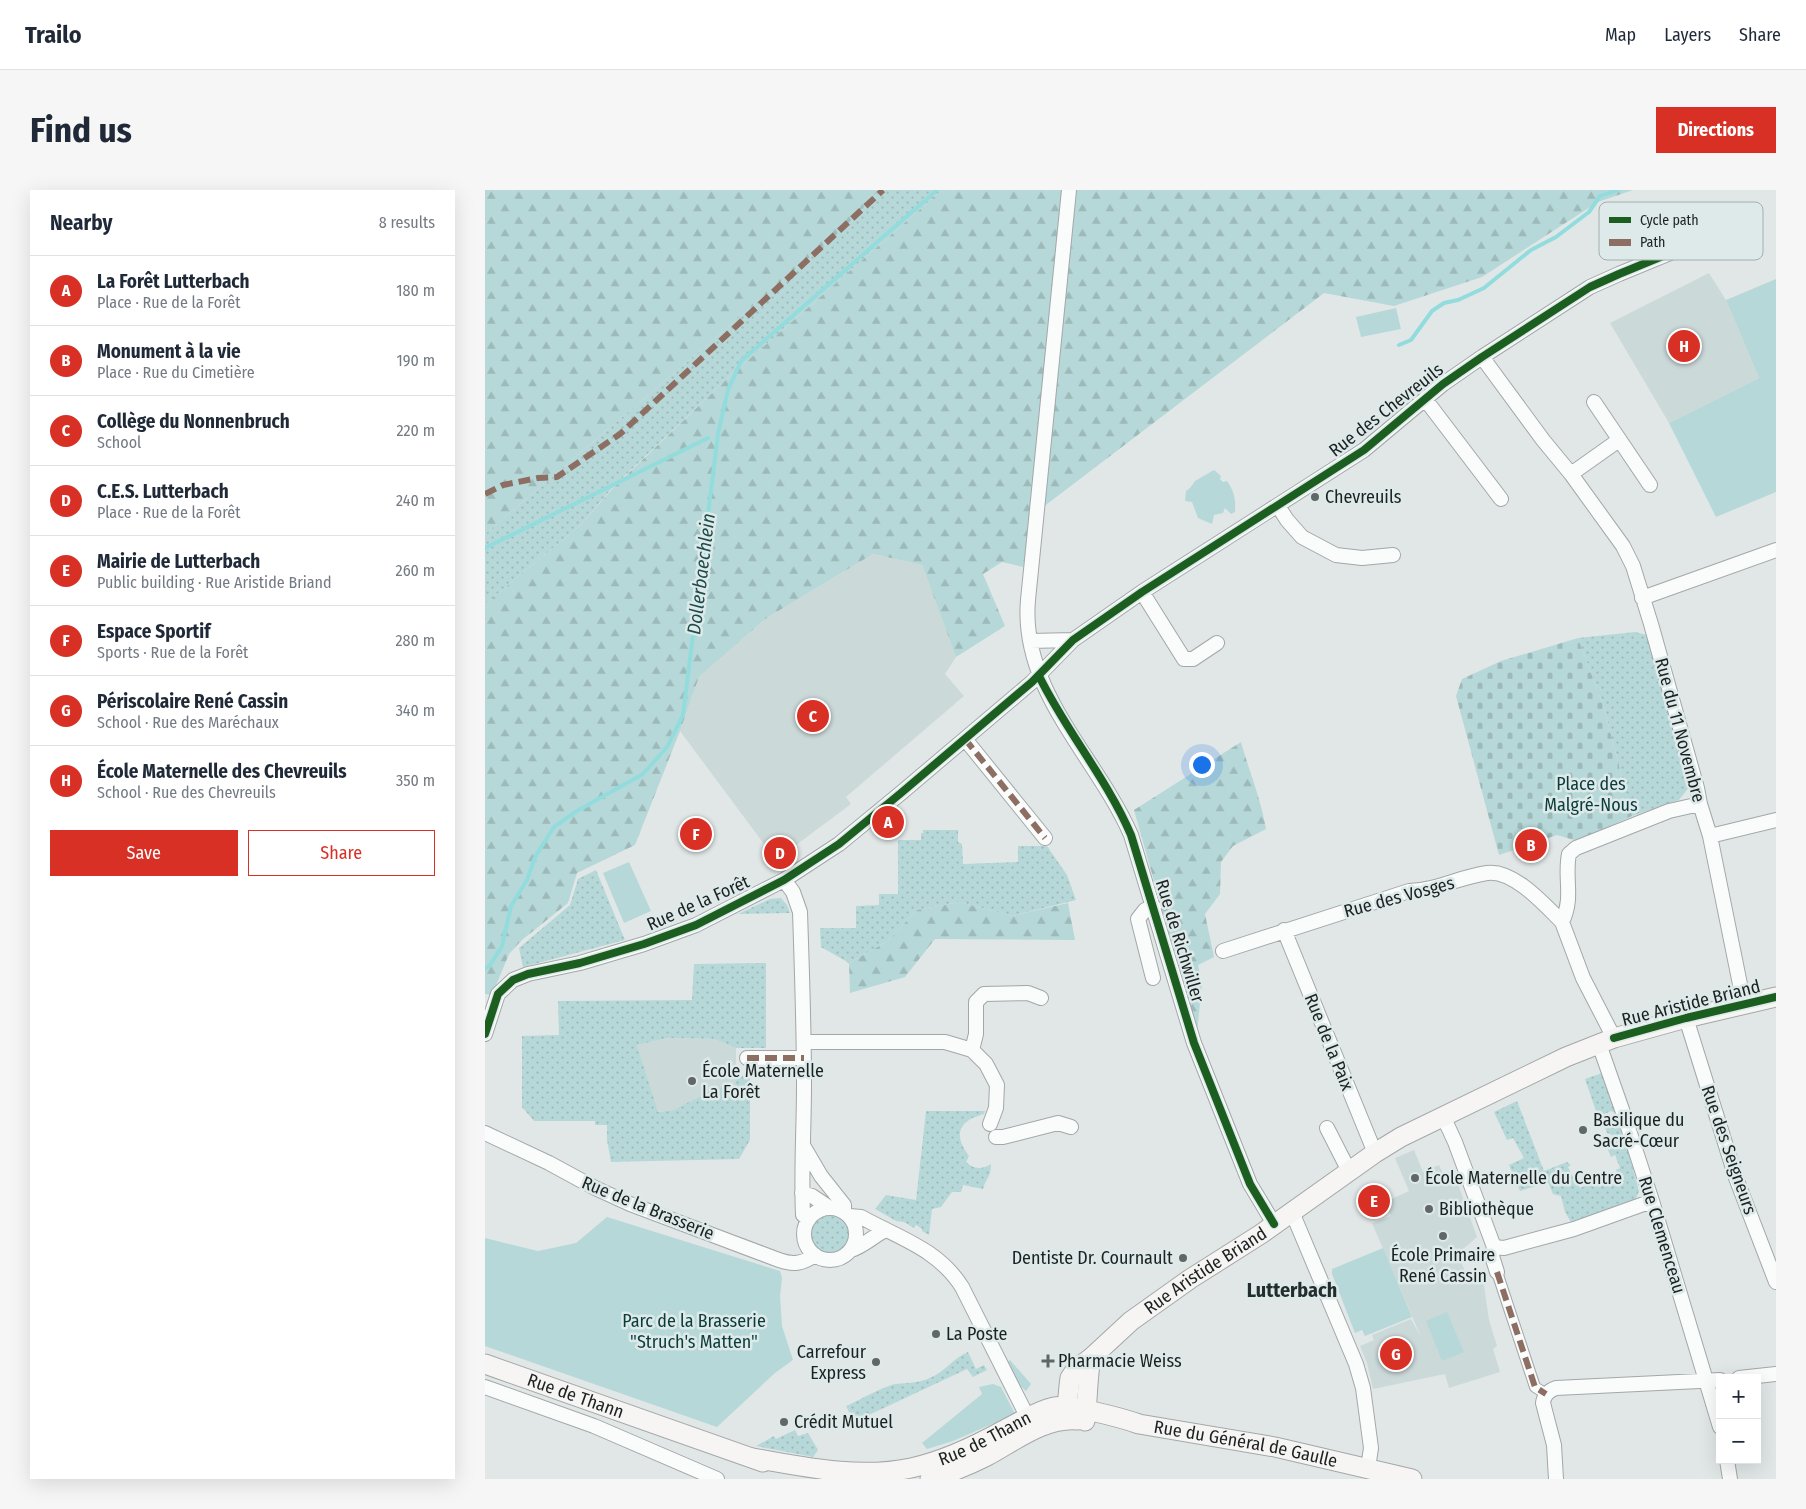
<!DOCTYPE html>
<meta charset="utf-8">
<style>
body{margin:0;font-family:"Fira Sans Condensed",sans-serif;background:#f6f6f7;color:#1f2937}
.controls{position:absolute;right:15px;bottom:15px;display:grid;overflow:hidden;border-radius:0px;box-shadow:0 5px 20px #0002}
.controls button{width:45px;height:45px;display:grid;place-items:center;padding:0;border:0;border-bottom:1px solid #e0e1e3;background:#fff;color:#1f2937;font:25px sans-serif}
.you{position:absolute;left:716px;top:574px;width:18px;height:18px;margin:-12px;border:4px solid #fff;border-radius:50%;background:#1a73e8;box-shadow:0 0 0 8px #1a73e833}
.badge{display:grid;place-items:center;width:32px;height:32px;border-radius:50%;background:#d93025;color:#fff;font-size:16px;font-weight:700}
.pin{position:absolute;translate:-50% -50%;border:2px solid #fff;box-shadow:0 1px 5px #0006}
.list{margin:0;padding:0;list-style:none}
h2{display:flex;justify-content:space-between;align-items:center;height:65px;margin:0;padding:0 20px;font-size:21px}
h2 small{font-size:16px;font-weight:400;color:#747a83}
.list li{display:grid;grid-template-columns:32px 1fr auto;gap:15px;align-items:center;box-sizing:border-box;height:70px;padding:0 20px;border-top:1px solid #e0e1e3}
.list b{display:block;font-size:19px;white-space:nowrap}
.list p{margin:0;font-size:16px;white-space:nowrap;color:#747a83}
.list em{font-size:16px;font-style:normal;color:#747a83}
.actions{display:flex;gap:10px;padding:15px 20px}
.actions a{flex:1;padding:11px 0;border:1px solid #d93025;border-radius:0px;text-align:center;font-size:18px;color:#d93025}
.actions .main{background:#d93025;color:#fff}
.map{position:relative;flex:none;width:1291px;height:1289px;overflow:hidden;border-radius:0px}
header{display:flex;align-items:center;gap:30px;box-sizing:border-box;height:70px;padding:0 25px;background:#fff;border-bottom:1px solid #e0e1e3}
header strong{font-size:24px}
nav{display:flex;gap:28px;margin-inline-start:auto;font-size:18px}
.intro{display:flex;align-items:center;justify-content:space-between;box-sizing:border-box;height:120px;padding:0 30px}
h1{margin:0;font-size:35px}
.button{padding:12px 22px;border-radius:0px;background:#d93025;color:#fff;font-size:18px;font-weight:700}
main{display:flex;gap:30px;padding:0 30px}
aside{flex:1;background:#fff;border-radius:0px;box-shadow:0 5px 20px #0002}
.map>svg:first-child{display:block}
.built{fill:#ccd9d9}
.grass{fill:url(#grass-dots)}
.forest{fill:url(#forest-firs)}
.cemetery{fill:url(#cemetery-stones)}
.green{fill:#b7d8d8}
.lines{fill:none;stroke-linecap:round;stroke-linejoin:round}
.stream{stroke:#93dcdd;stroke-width:4}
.pedestrian-casing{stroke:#a3a7a7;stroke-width:12}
.minor-casing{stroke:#a3a7a7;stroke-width:16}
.secondary-casing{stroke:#a3a7a7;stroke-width:21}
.pedestrian{stroke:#fafbfb;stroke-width:10}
.minor{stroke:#fafbfb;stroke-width:14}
.secondary{stroke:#f6f5f3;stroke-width:19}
.quiet{stroke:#8d6e63;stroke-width:6;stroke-dasharray:12 6;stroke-linecap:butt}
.cycleway-casing{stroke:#deeaea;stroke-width:11}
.cycleway{stroke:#1b5e20;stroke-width:8}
.poi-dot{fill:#616666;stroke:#deeaea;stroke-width:2}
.labels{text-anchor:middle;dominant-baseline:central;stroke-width:5;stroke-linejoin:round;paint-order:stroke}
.street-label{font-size:18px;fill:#1c2121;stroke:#deeaea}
.poi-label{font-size:18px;fill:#1c2121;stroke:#deeaea;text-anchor:start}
.park-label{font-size:18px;fill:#0a3c3c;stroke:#deeaea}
.water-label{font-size:19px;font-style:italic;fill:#1d4c4c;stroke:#deeaea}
.quarter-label{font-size:20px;font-weight:bold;fill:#242d2d;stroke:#deeaea}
.key{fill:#deeaea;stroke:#a4aeae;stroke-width:1}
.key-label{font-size:14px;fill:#1c2121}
</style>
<header>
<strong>Trailo</strong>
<nav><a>Map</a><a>Layers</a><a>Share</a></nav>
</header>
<div class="intro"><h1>Find us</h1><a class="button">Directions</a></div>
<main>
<aside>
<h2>Nearby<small>8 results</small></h2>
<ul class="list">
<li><span class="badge">A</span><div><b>La Forêt Lutterbach</b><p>Place · Rue de la Forêt</p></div><em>180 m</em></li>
<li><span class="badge">B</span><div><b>Monument à la vie</b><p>Place · Rue du Cimetière</p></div><em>190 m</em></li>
<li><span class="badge">C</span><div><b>Collège du Nonnenbruch</b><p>School</p></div><em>220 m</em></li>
<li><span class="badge">D</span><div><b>C.E.S. Lutterbach</b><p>Place · Rue de la Forêt</p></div><em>240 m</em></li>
<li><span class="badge">E</span><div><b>Mairie de Lutterbach</b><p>Public building · Rue Aristide Briand</p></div><em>260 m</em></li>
<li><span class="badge">F</span><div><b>Espace Sportif</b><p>Sports · Rue de la Forêt</p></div><em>280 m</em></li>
<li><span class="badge">G</span><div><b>Périscolaire René Cassin</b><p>School · Rue des Maréchaux</p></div><em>340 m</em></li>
<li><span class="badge">H</span><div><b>École Maternelle des Chevreuils</b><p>School · Rue des Chevreuils</p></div><em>350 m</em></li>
</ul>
<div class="actions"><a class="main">Save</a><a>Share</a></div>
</aside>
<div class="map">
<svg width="1291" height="1289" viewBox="0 0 1291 1289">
<defs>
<pattern id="grass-dots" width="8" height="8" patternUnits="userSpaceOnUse" patternTransform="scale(1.25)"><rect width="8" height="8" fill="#b7d8d8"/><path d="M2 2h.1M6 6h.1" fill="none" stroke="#9db9b9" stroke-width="1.8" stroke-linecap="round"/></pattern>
<pattern id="forest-firs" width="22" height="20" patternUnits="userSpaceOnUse" patternTransform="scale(1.25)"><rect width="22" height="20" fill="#b7d8d8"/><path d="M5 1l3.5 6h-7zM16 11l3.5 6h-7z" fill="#9db9b9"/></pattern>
<pattern id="cemetery-stones" width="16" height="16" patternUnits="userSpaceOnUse" patternTransform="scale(1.25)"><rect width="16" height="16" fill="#b7d8d8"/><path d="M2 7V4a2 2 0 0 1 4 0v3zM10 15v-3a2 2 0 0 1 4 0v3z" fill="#9db9b9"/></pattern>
</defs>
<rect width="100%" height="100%" fill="#e1e7e7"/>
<path class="built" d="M1224 83 1241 110 1274 188 1184 233 1125 133Z
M388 364 437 375 471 467 460 484 479 506 361 607 366 614 291 670 195 541 214 487 280 429Z
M183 848 229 849 251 858V899L233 897 188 920 172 922 152 855Z
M929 960 938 982 954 975 958 984 968 980 992 1047 978 1059 981 1066 975 1069 982 1086 993 1084 999 1095 1004 1130 1012 1156 1008 1159 1015 1182 964 1198 960 1184 888 1199 882 1173 875 1156 889 1150 887 1145 926 1129 936 1147 887 1033 906 1026 900 1012 924 1001 910 968Z"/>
<path class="grass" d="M394 0H457L245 186 128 297 96 335 0 414V344L358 39Z
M1150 442 1162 445 1205 596 1194 610 1147 626 1119 518 1093 448Z
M438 640H473V652L477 654 478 674 533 672V656H562L582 685 591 710 527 726 474 712 432 720 403 751 364 773 336 757 335 738H371V716L394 715V704H413V650H436V643H438Z
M111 680 140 750 38 777 34 758 85 715 93 689Z
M296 708 302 715 305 723 253 724 285 709Z
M281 773V858H251L229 849 183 848 152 855 173 922 188 920 233 897 250 899 251 885 265 886V950L254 969 126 972 122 950V935H110V931H49L37 917V846L74 845 73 811 207 810 209 774Z
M1117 883 1130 923 1126 921 1113 927 1100 889Z
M1032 911 1059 981 1082 972 1086 975 1083 977 1088 987H1090L1095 998 1105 994 1104 989 1105 988 1111 993C1118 994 1122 989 1121 982L1123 983 1127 982 1128 984 1132 982 1131 980 1135 978 1130 965 1126 967 1123 960 1128 957 1125 950 1127 945 1122 943 1120 938 1131 934 1132 931 1142 957 1154 1001 1150 1011 1087 1034 1080 1022 1076 1006 1068 1004 1063 992 1035 1001 1024 975 1039 968 1028 948 1022 950 1009 922Z
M441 921H500L499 924C494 926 488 927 484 930 469 940 475 954 484 966L481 972C488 979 497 980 506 974 506 987 501 988 498 999L478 995 476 1002H467L456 1017 447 1019 444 1045 437 1041V1039L431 1035 429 1038 419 1032 411 1031 390 1019 401 1005 431 1010Z
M326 1044a20 20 0 1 1 40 0a20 20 0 1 1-40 0Z
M483 1162 491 1179 499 1175 502 1180 488 1187 482 1179 369 1232 361 1216C373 1211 401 1195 411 1194 426 1192 434 1194 449 1186 462 1179 470 1167 483 1162Z
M310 1240 313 1246 323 1243 333 1260 328 1267 271 1256 289 1246 291 1249Z"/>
<path class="forest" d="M0 0H394L358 39 0 344Z
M457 0H1148L1113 12 997 87 909 116 839 103 549 324 538 377 517 372 498 384 520 436 471 467 437 375 388 364 280 429 214 487 195 541 150 655 92 683 83 713 37 750 24 764 7 805 0 804V414L96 335 128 298 245 186Z
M756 552C764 581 776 609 781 639L748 656 736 672 735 704 720 724 729 767 713 775 717 794 712 843 649 620Z
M474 712 527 726 583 713 590 750 450 749 420 787 365 803 364 773 403 751 432 720Z"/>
<path class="cemetery" d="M1093 448 1119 518 1147 626 1092 651 1072 645 1014 665 971 506 977 489 1016 471Z"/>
<path class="green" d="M1291 89V302L1231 327 1184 233 1274 188 1241 110Z
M911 118 916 139 876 147 871 127Z
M729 280 736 286 735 289 738 292 742 291C749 301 751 309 750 322L746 324 740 318 738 323 729 325 727 334 713 328 707 312 700 311 701 301 705 298 710 291Z
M144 672 166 721 139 733 118 683Z
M122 1027 295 1081 297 1088 295 1106 297 1136 308 1170 290 1183 232 1237 0 1156V1048L53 1061 91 1053Z
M898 1058 927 1127 880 1146 877 1140 870 1143 847 1084V1079Z
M962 1122 979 1162 957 1171 941 1131Z
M525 1170 546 1194 541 1201 530 1191 520 1174Z
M508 1194 516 1197 530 1224 468 1251 442 1259 437 1253 497 1204 494 1197Z"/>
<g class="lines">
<path class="stream" d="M914 155 926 150 947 121 959 113 973 110 999 98 1046 60 1071 47 1104 22 1115 6 1133 0
M0 358 223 248
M0 779 5 775 17 756 26 716 42 690 50 667 69 637 92 621 158 584 182 557 198 525 233 244 243 200 256 171 452 0"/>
<g class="pedestrian-casing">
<path id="pedestrian" d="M1012 1082 1050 1197 1061 1204"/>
</g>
<g class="minor-casing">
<path id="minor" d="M584 0 543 410C535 501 612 567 646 645L709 853 765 994 789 1034
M997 167 1058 250 1086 284 1138 356 1148 376 1166 434 1212 598 1215 614 1225 646 1259 814
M940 209 1016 309
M1109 212 1165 295
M1086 284 1134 250
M793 316 802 330 817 347 851 365 877 368 908 365
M657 402 699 469H708L732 453
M1157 408 1291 360
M545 451 588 450
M480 549 560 648
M1225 646 1291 630
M299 690 308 702 315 722C317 780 319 837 319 895 319 938 316 981 318 1025L324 1029
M799 740 890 963
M738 761 924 701C953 700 974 687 1002 683 1028 679 1060 715 1077 732
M668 788 653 729 660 720 669 717
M1201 828 1251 988 1291 1092
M0 844 13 804 28 790 43 784 95 773 159 754 211 735 299 690 354 654 416 603 547 492 588 450 657 402 879 260 958 194 997 167 1105 97 1134 84 1263 31
M1129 848 1098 788 1077 732C1089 707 1079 688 1084 664L1091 658 1184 621 1215 614
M319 852H460L487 860 501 874 512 895 511 918 505 934
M1114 854 1141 931 1167 1011 1235 1237
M487 860 491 844V812L499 804 543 803 556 808
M262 868H319
M958 926 970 952 1009 1057 1007 1066 1012 1082
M842 938 864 981
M0 943 64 973 110 998 145 1014 294 1070C308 1075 317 1074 330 1065
M511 947H518L573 933 586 937
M319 957 336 986 359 1015V1021
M317 1003 327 1006 345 1018
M319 1044a26 26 0 1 1 52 0a26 26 0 1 1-52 0Z
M807 1022 871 1174 878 1198 886 1258 883 1278
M365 1026 376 1027C414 1048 453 1059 477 1097L547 1236
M1009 1057 1019 1058 1089 1039 1167 1011
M366 1060C379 1056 388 1046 401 1040
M1254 1188 1291 1184
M0 1197 109 1236 232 1289
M1242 1270 1245 1289
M1071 1289 1069 1255 1058 1213C1059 1205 1063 1201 1071 1198L1235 1190"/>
</g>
<g class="secondary-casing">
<g id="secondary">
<path id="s1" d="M0 1174 278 1272"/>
<path id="s2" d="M581 1229 584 1196 585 1188 591 1179 606 1168 646 1131 705 1089 776 1044 890 963 916 947 1081 867 1129 848 1201 828 1291 807"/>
<path d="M600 1231C603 1210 602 1189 606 1168"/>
<path id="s3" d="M268 1268C320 1277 373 1289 426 1278 458 1271 488 1257 517 1241 533 1233 551 1221 569 1217 585 1214 637 1228 654 1234L790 1257 927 1289"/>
<path d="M445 1289C465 1283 484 1275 502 1266 530 1251 560 1227 593 1230"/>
</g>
</g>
<use href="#pedestrian" class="pedestrian"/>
<use href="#minor" class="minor"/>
<use href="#secondary" class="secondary"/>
<path class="quiet" d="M0 304 18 295 53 288 72 287 135 244 398 0
M480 549 560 648
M262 868H319
M1012 1082 1050 1197 1061 1204"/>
<g class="cycleway-casing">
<path id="cycleway" d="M554 486C581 541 622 589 646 645L709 853 765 994 789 1034
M0 844 13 804 28 790 43 784 95 773 159 754 211 735 299 690 354 654 416 603 547 492 588 450 657 402 879 260 958 194 997 167 1105 97 1134 84 1263 31
M1129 848 1201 828 1291 807"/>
</g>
<use href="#cycleway" class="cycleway"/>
</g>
<g class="poi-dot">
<circle cx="830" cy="307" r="5"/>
<circle cx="207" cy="891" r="5"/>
<circle cx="1098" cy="940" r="5"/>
<circle cx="930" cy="988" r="5"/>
<circle cx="944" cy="1019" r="5"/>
<circle cx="958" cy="1046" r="5"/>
<circle cx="698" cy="1068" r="5"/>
<circle cx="451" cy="1144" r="5"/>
<path d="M560.5 1163.5h5v5h5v5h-5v5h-5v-5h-5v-5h5z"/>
<circle cx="391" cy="1172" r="5"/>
<circle cx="299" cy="1232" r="5"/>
</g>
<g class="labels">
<g class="street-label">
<text transform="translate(901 220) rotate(-38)">Rue des Chevreuils</text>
<text transform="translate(1195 540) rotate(75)">Rue du 11 Novembre</text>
<text transform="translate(914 707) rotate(-15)">Rue des Vosges</text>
<text transform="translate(213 713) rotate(-24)">Rue de la Forêt</text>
<text transform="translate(695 751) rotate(73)">Rue de Richwiller</text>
<text transform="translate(1206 813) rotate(-14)">Rue Aristide Briand</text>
<text transform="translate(844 852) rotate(68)">Rue de la Paix</text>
<text transform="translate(1244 960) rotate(71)">Rue des Seigneurs</text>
<text transform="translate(163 1018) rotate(22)">Rue de la Brasserie</text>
<text transform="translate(1177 1045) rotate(73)">Rue Clemenceau</text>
<text stroke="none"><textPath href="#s2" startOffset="215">Rue Aristide Briand</textPath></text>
<text stroke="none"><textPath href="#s1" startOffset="96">Rue de Thann</textPath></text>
<text stroke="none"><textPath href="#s3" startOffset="239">Rue de Thann</textPath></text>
<text stroke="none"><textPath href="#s3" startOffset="511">Rue du Général de Gaulle</textPath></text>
</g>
<g class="poi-label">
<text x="840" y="307">Chevreuils</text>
<text x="217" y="881">École Maternelle<tspan x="217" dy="21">La Forêt</tspan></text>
<text x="1108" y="930">Basilique du<tspan x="1108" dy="21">Sacré-Cœur</tspan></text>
<text x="940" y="988">École Maternelle du Centre</text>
<text x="954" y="1019">Bibliothèque</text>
<text x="958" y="1065" text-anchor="middle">École Primaire<tspan x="958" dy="21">René Cassin</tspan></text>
<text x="688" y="1068" text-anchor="end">Dentiste Dr. Cournault</text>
<text x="461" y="1144">La Poste</text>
<text x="381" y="1162" text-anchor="end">Carrefour<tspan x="381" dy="21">Express</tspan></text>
<text x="573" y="1171">Pharmacie Weiss</text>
<text x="309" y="1232">Crédit Mutuel</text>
</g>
<g class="park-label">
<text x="1106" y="594">Place des<tspan x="1106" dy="21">Malgré-Nous</tspan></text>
<text x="209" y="1131">Parc de la Brasserie<tspan x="209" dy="21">"Struch's Matten"</tspan></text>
</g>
<g class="water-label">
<text transform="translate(216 384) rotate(-83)">Dollerbaechlein</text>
</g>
<g class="quarter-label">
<text x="807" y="1100">Lutterbach</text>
</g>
</g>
<rect x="1114" y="12" width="164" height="58" rx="8" class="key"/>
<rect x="1124" y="27" width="22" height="6" fill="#1b5e20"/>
<rect x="1124" y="49" width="22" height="7" fill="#8d6e63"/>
<g class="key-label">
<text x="1155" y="35">Cycle path</text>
<text x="1155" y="57">Path</text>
</g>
</svg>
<div class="controls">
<button>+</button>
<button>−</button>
</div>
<div class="you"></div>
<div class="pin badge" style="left:403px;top:632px">A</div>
<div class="pin badge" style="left:1046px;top:655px">B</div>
<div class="pin badge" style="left:328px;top:526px">C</div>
<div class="pin badge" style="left:295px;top:663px">D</div>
<div class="pin badge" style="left:889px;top:1011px">E</div>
<div class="pin badge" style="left:211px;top:644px">F</div>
<div class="pin badge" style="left:911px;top:1164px">G</div>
<div class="pin badge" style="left:1199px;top:156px">H</div>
</div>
</main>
